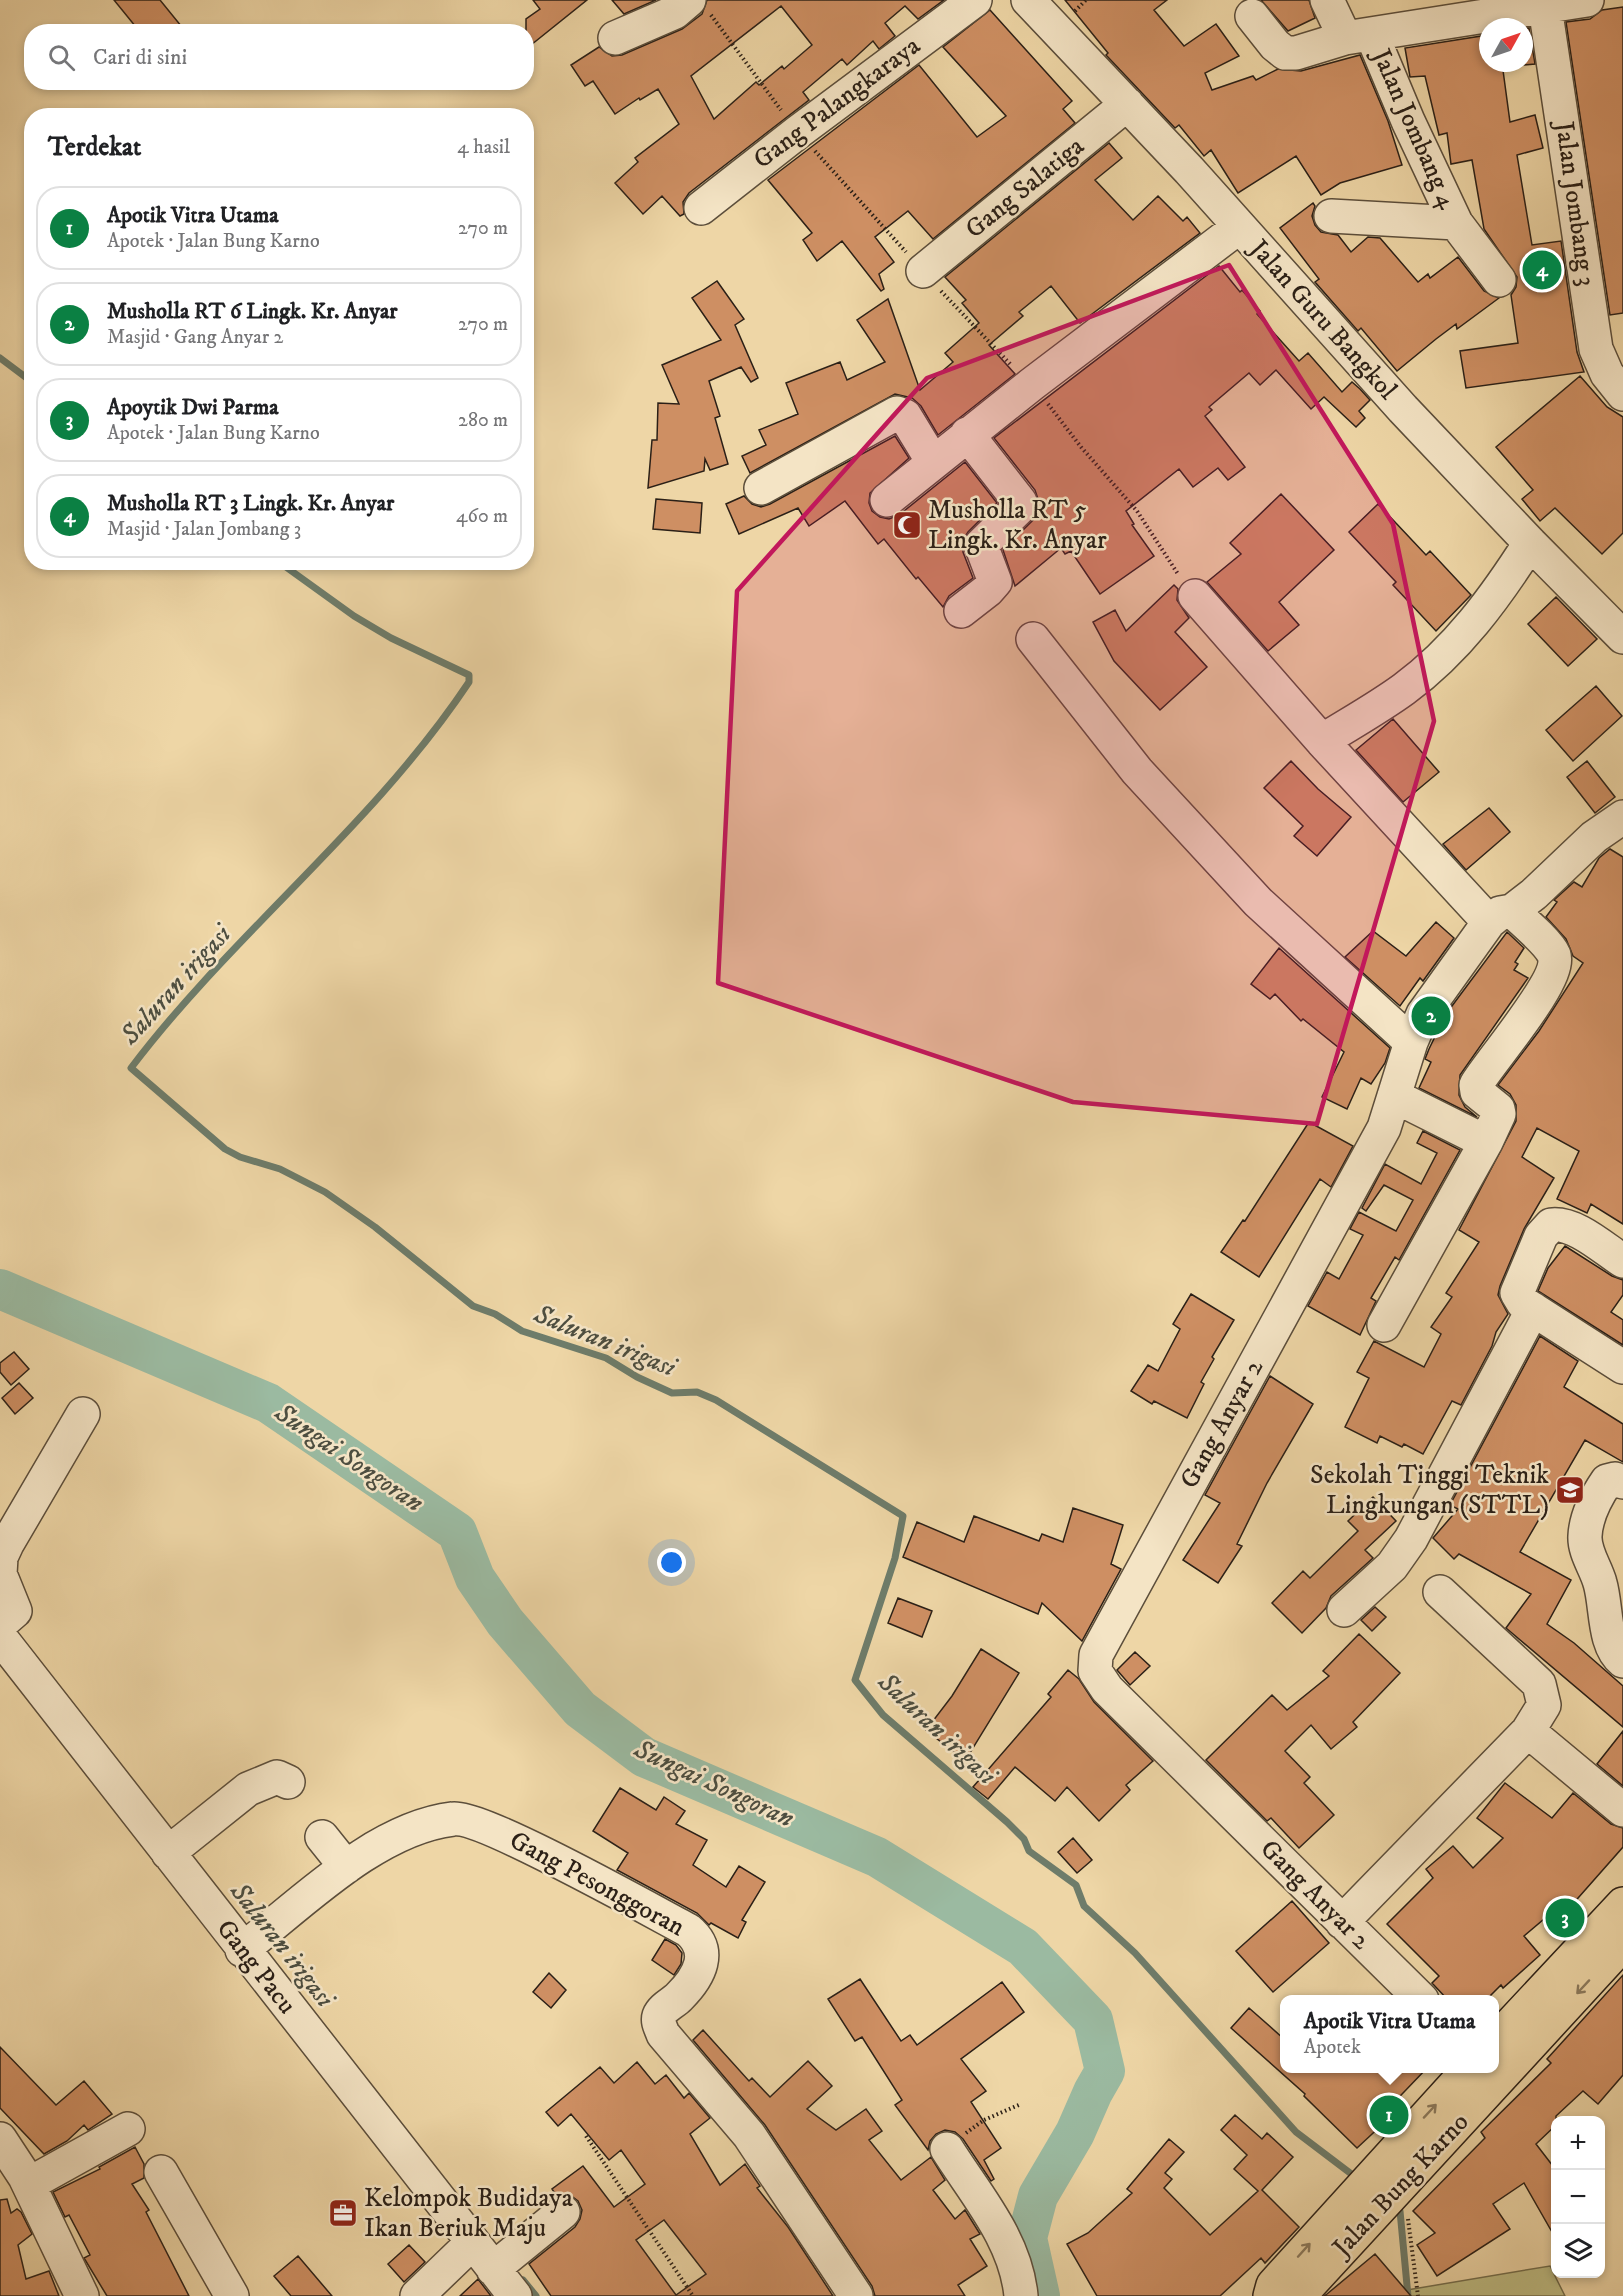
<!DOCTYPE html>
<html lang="id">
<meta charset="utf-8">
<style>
body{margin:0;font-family:"IM FELL DW Pica",serif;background:#f2f2f2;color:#202124}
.controls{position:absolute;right:18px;bottom:18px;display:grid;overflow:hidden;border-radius:12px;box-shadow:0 3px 9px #0003}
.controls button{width:54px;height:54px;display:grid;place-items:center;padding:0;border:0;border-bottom:2px solid #e0e0e0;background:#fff;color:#202124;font:30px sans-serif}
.compass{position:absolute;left:1479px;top:18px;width:54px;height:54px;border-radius:50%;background:#fff;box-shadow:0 3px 9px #0003;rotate:50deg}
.you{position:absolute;left:672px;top:1563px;width:21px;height:21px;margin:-15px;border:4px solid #fff;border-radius:50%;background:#1a73e8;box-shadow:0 0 0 9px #1a73e833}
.badge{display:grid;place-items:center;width:39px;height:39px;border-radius:50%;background:#0b8043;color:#fff;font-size:20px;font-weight:700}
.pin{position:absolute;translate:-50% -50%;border:3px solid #fff;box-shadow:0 2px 6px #0006}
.popup{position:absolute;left:1280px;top:1995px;width:219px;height:78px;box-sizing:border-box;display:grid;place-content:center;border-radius:12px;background:#fff;filter:drop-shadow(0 2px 4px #0005);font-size:20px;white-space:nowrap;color:#757577}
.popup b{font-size:22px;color:#202124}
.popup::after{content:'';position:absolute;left:50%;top:100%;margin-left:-12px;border:12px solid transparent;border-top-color:#fff}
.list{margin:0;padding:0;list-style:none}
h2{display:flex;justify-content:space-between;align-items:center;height:78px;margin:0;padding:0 24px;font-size:26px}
h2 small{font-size:20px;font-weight:400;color:#757577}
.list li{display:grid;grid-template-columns:39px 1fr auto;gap:18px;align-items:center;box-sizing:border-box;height:84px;margin:0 12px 12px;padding:0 12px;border:2px solid #e0e0e0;border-radius:24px}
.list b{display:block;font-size:22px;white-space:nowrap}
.list p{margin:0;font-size:20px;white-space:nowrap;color:#757577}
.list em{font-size:20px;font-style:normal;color:#757577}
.icon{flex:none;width:33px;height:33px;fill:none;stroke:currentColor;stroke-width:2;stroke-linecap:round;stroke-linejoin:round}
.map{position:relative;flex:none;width:1623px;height:2296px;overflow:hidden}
.search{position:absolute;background:#fff;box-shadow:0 3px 9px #0003;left:24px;top:24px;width:510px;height:66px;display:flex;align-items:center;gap:15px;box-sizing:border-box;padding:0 21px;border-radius:24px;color:#757577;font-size:22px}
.panel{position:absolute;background:#fff;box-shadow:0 3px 9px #0003;left:24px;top:108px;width:510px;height:462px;border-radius:24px}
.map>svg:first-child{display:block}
.green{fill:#bebc83;stroke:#746e4d;stroke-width:1.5}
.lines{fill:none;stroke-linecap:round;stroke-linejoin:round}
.stream{stroke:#6e7c6a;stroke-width:7}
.river{stroke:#9bbaa1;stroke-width:40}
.building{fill:#ce8f63;stroke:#2b2017;stroke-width:1.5;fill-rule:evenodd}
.minor-casing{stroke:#5c4e3b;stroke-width:36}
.major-casing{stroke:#2b2017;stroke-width:36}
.path{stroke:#2b2017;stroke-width:4;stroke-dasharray:1.5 3;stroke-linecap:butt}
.minor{stroke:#f4e4c5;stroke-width:33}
.major{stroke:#eed6a6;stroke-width:33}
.oneway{stroke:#8c7b5e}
.marked{fill:#c2185b;fill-opacity:0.2;stroke:#c2185b;stroke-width:4.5;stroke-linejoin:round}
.labels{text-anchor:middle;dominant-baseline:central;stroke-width:5;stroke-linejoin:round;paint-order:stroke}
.street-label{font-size:26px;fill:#2b2017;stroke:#f4e4c5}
.poi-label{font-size:26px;fill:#2b2017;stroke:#f4e4c5;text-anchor:start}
.water-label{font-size:27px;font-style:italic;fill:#4d4e40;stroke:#f4e4c5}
</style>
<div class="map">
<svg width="1623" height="2296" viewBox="0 0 1623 2296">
<rect width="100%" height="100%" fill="#eed6a6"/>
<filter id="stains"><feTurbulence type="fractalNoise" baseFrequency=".00333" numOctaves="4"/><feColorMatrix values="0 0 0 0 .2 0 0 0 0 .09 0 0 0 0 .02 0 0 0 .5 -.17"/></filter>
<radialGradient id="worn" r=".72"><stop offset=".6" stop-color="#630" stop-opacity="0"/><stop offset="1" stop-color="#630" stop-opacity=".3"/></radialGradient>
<path class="green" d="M1550 2266 1565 2296H1402L1407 2290Z"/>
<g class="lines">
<path class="stream" d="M0 358 32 382
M279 562 354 616 391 638 469 675V682C374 825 234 932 131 1068L225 1149 240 1157 280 1169 325 1192 375 1227 473 1306 495 1314 522 1331 606 1358 637 1377 672 1393 697 1392 716 1400 903 1516 895 1558 855 1680 883 1715 1007 1822 1024 1839 1029 1851 1076 1885 1084 1906 1135 1953 1296 2132 1358 2179
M1393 2206 1400 2211 1408 2296
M523 2280 536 2296"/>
<path class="river" d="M0 1289 268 1403 457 1532 475 1578 505 1622 580 1709 644 1757 877 1857 1023 1947 1093 2020 1105 2071 1093 2092 1075 2133 1038 2196 1027 2238 1040 2296"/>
</g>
<path class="building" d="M114 0H160L186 32H140Z
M533 0H587L526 49V19L540 9Z
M612 0H656L624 14Z
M707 0H944L918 19 905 6 885 23 895 36 879 49 873 41 847 65 842 59 803 92 809 100 689 193 683 202 684 214 680 216 662 196 643 214 615 183 638 162 635 158 679 124 658 89 640 100 639 98 615 114 593 81 585 86 571 65 599 47 612 56 622 55 682 29 702 14ZM781 6 812 45 784 69 782 66 759 85 756 82 714 119 691 76Z
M1065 0H1167L1154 10 1184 46 1216 24 1239 56 1205 73 1212 90 1253 76 1256 80 1278 69 1301 71 1360 55 1388 121 1402 165 1340 183 1321 195 1296 156 1238 193 1211 150 1204 156 1179 125 1175 128 1106 55 1108 53Z
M1261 0H1309L1315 18 1288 31Z
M1623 7V313L1610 315 1566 22 1590 19 1602 10Z
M990 10 1072 101 1063 109 1075 123 933 239 908 211 875 237 894 262 879 274 884 289 881 291 842 241 817 261 803 240 812 233 768 180 919 65 977 137 1006 116 943 47Z
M1529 28 1535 64 1524 65V29Z
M1488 35V63H1502L1510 122 1535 115 1543 148 1517 155 1532 245 1561 241 1577 352 1584 372 1466 388 1460 351 1518 343 1511 295 1516 287 1517 277 1484 229 1472 160 1451 164 1447 133 1439 135 1425 76 1410 77 1405 48Z
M1109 143 1122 158 1095 180 1133 220 1158 196 1183 221 1187 217 1200 233 1080 323 1051 286 1019 312 1023 316 989 345 1015 374 938 435 921 406 912 398 895 394 750 473 742 456 766 445 759 430 798 414 786 383 840 362 847 380 885 362 857 320 888 299 920 390 953 362 945 353 979 323 962 303 966 300 945 277Z
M1313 203 1315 206 1312 216 1315 225 1321 232 1338 235 1351 252 1368 237 1380 238 1418 282 1428 274 1430 278 1458 257 1484 291 1499 298 1457 329 1456 324 1436 339 1397 371 1361 328 1358 331 1315 282 1319 279 1280 228Z
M1219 266 1240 292 1242 290 1260 311 1257 314 1299 361 1308 353 1342 392 1352 382 1360 389 1370 400 1359 411 1365 418 1356 427 1324 397 1311 409 1276 370 1260 385 1249 373 1209 407 1212 410 1205 416 1245 467 1228 480 1218 468 1193 487 1179 469 1126 511 1134 524 1132 525 1154 556 1100 594 1071 551 1065 554 1061 548 1015 586 1003 550 1033 520 1039 502 1035 490 994 438Z
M717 281 744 319 735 325 758 378 751 382 741 367 709 381 720 416 715 418 728 464 710 470 705 459 704 471 648 488 652 440H657L658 403 679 404 662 365 721 340 692 298Z
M1580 376 1607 407 1623 417V533L1602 554 1555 508 1540 521 1522 499 1533 490 1496 447Z
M895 436 909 458 870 493 869 503 872 511 880 517 889 519 899 515 965 462 997 503 968 532 963 540V552L973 578 949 596 943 607 918 577 916 579 884 539 878 544 845 501 809 526 798 508 739 534 726 504 744 496 752 504 761 507 770 504Z
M1281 494 1334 550 1279 602 1299 625 1268 651 1207 582 1241 554 1230 543Z
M656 499 702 503 700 533 653 529Z
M1378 504 1426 555 1430 551 1471 595 1436 631 1393 585 1396 582 1349 532Z
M1174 585 1178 589 1177 600 1189 618 1175 632 1207 667 1160 710 1114 661 1093 622 1115 610 1126 631Z
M1556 597 1597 639 1568 666 1528 624Z
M1596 686 1622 716 1573 761 1546 730Z
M1393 719 1439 772 1403 802 1356 750Z
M1291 761 1318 789 1351 817 1317 856 1294 836 1303 826 1264 788Z
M1587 761 1615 797 1595 813 1567 777Z
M1489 808 1510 832 1466 870 1443 844Z
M1610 849 1623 857V1224L1591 1204 1587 1213 1557 1199 1579 1151 1537 1128 1522 1157 1554 1178 1524 1229 1500 1286 1498 1295 1508 1314 1496 1332 1492 1346 1461 1405 1452 1401 1423 1454 1404 1444 1402 1447 1380 1436 1377 1443 1345 1427 1369 1378 1357 1372 1374 1341 1424 1367 1441 1334 1431 1327 1452 1297 1446 1293 1479 1242 1459 1230 1516 1121V1105L1510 1094 1498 1085 1539 1031 1583 963 1573 956 1566 939 1546 917 1557 902 1554 900 1574 882 1582 887 1599 858Z
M1436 922 1454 938 1423 981 1420 978 1400 1006 1345 957 1373 931 1406 956Z
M1507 932 1524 948 1515 962 1518 964 1514 970 1528 978 1460 1075 1459 1095 1465 1107 1477 1117 1419 1088 1431 1062 1425 1059 1429 1049 1446 1014Z
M1279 948 1390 1048 1385 1063 1371 1084 1361 1078 1347 1109 1322 1097 1344 1052 1303 1019 1301 1021 1275 994 1270 999 1251 984Z
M1309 1122 1353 1146 1331 1187 1320 1179 1259 1277 1221 1252 1243 1220 1245 1221Z
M1423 1131 1460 1150 1399 1260 1395 1257 1371 1298 1376 1301 1360 1335 1308 1306 1327 1272 1339 1279 1363 1235 1350 1229 1359 1212 1396 1231 1413 1200 1384 1185 1366 1211 1362 1208 1385 1164 1421 1184 1437 1153 1417 1143Z
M1565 1246 1612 1276 1623 1280V1295L1611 1312 1623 1320V1345L1538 1291 1548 1268Z
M1191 1294 1234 1320 1212 1357 1214 1359 1201 1382 1204 1384 1187 1418 1154 1401 1152 1404 1131 1391 1148 1365 1158 1371 1180 1329 1173 1324Z
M1540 1336 1578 1361 1564 1387 1623 1424V1462L1585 1440 1520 1552 1571 1580 1547 1624 1574 1643 1623 1686V1727L1506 1628 1531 1594 1459 1554 1454 1559 1433 1538 1458 1509 1450 1505Z
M14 1352 29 1369 11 1385 0 1372V1363Z
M1270 1376 1313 1404 1267 1483 1237 1544 1242 1546 1218 1583 1183 1560 1220 1503 1205 1495Z
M19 1383 33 1398 15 1414 2 1398Z
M1373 1497 1396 1521 1365 1550 1373 1558 1331 1596 1326 1608 1302 1633 1272 1603 1303 1571 1310 1578 1358 1531 1348 1521Z
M1073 1508 1123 1525 1111 1564 1121 1569 1082 1641 1042 1603 1038 1614 903 1557 917 1522 964 1542 974 1516 1039 1541 1042 1534 1063 1542Z
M898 1598 932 1611 922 1637 888 1623Z
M1375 1607 1386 1617 1372 1631 1361 1620Z
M1359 1634 1400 1673 1353 1722 1357 1727 1331 1749 1311 1725 1285 1751 1310 1777 1304 1783 1334 1815 1299 1848 1271 1818 1267 1821 1206 1760 1272 1695 1287 1710 1329 1676 1323 1671Z
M981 1649 1019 1673 965 1761 926 1730 952 1696Z
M1135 1652 1150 1666 1130 1685 1117 1670Z
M1068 1670 1079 1679 1094 1702 1153 1761 1126 1785 1130 1790 1099 1821 1067 1787 1055 1801 1015 1767 988 1799 973 1787 1051 1697 1048 1694Z
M1623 1731V1786L1597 1764Z
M1505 1783 1552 1818 1573 1793 1611 1824 1623 1828V1847L1571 1906 1579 1915 1564 1929 1550 1914 1524 1936 1540 1955 1503 1988 1501 1985 1486 2000H1448L1432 1983 1439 1976 1387 1924 1433 1878 1426 1869 1453 1846 1473 1868 1503 1838 1477 1818Z
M620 1788 656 1810 664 1797 685 1811 676 1824 707 1840 693 1865 726 1887 739 1866 765 1882 742 1920 746 1922 738 1938 711 1923 709 1925 697 1913 617 1870 628 1853 593 1831Z
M1073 1838 1092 1860 1077 1873 1058 1852Z
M1292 1901 1329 1943 1273 1992 1236 1951Z
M665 1939 676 1945 682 1953 681 1964 674 1975 652 1960Z
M549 1973 566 1990 551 2008 533 1992Z
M1623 1975V2075L1598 2104 1583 2091 1556 2116V2125L1536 2144 1556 2170V2239L1524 2183 1493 2204 1510 2229 1437 2276 1417 2245 1435 2233 1413 2211 1485 2138 1481 2132 1551 2063 1547 2059Z
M860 1979 901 2041 910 2035 917 2045 1002 1982 1024 2012 961 2059 986 2091 971 2102 1001 2148 984 2160 994 2179 991 2181 963 2139 955 2132 945 2130 936 2134 930 2141 928 2150 895 2105 902 2100 862 2037 855 2041 828 1999Z
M1249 2008 1284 2039V2068H1427L1381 2116 1386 2121 1357 2148 1304 2096 1305 2094 1231 2028Z
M703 2030 749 2081 752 2078 770 2097 808 2061 832 2086 807 2109 836 2130 866 2109 882 2131 869 2140 901 2180 931 2157 945 2180 933 2190 955 2219 965 2210 980 2234 970 2239 987 2266 958 2285 965 2296H875L872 2286 765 2125 693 2040Z
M0 2047 56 2105 84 2081 112 2114 88 2130 84 2125 67 2141 44 2154 0 2108Z
M637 2062 655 2084 666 2075 684 2098 689 2093 710 2118 690 2134 720 2185 745 2164 760 2186 757 2188 788 2227 833 2296H551L529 2264 575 2227 580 2219 582 2210 578 2201 570 2195H556L552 2189 583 2166 614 2207 645 2184 621 2150 609 2160 571 2114 558 2126 546 2112 600 2067 614 2083ZM664 2220 706 2274 676 2295 636 2240Z
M1235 2115 1262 2139 1267 2133 1293 2157 1262 2190 1299 2227 1265 2263 1261 2258 1220 2296H1097L1067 2244 1088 2233 1132 2193 1127 2189 1169 2139 1184 2152 1165 2173 1172 2179 1164 2188 1210 2235 1258 2191 1234 2169 1247 2155 1221 2130Z
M135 2147 144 2164V2178L132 2184 149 2210 146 2212 189 2296H107L84 2258 90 2255 69 2215 65 2217 53 2192 100 2169 99 2167Z
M7 2199 11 2213 17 2209 21 2212 32 2234 18 2245 26 2279 49 2271 59 2296H0V2200Z
M409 2245 425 2262 404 2282 388 2264Z
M1375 2254 1411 2296H1324L1327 2294Z
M298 2256 332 2296H291L274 2276Z
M478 2279 491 2296H460Z"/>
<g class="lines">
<g class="minor-casing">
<path id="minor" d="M1028 0 1189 170 1403 409 1530 543 1623 637
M1327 0 1345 38
M1544 0 1596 349 1607 374 1623 394
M1252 16 1275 45 1285 53H1296L1345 38 1587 0
M1372 35 1408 121 1456 223 1499 280
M615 38 675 12 689 0
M701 208 798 132 975 0
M1331 216 1456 223
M923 271 1127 104
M761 488 897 413 905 416 933 462
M887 500 1032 384 1239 227
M1195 596 1322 741 1489 922
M961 611 988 590 995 582 981 545 1020 507V502L967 434
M1033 639 1137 771 1258 902 1411 1042
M1322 741C1349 724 1378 708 1404 689 1457 650 1495 598 1530 543
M1394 1096 1486 1142
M1623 1261C1603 1248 1575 1222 1551 1225L1541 1236 1517 1293 1523 1303 1623 1367
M1384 1325 1486 1142 1499 1114 1498 1109 1477 1092 1476 1085C1490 1061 1562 980 1554 955 1549 943 1523 921 1512 911
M1623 1482 1615 1479 1607 1481C1596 1497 1586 1515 1585 1536 1584 1552 1596 1568 1600 1583 1607 1607 1603 1645 1623 1661
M0 1574 1 1557 7 1544 83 1414
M0 1574 15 1611 0 1624
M1344 1610 1392 1566 1411 1539 1533 1309
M0 1637 515 2296
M1528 1731 1623 1810
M322 1837 346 1867
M168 1853 248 1789 277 1777 288 1782
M1342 1922 1528 1731 1544 1705 1539 1684 1440 1592
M242 1950C302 1903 376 1828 453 1819 481 1815 652 1911 688 1930 713 1951 700 1976 679 1997 673 2003 662 2008 659 2016 657 2022 661 2028 663 2034L749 2135 856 2296
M1422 2000 1107 1689 1095 1671 1096 1655 1384 1128 1411 1042 1423 1014 1489 922 1500 913 1512 911 1534 894 1594 837 1623 817
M0 2139 25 2177 82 2296
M947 2149C976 2195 1016 2240 1021 2296
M161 2172 232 2296
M29 2184 128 2129
M493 2269 563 2212
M417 2296 473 2242"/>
</g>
<g class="major-casing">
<path id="major" d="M1494 2042 1623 1904
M1270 2296 1273 2285 1470 2068
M1299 2296 1623 1944"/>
</g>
<path class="path" d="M1075 11 1086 0
M711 15 781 110
M815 151 906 252
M941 291 1012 366
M1048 404 1081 447 1137 511 1178 574
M966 2133 984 2120 1021 2104
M586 2136 693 2296
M1408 2219 1418 2296"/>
<use href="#minor" class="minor"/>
<use href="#major" class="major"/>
</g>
<defs><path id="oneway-shaft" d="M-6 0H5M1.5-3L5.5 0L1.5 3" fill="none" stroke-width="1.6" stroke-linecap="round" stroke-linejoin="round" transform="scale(1.5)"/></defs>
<g class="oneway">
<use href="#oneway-shaft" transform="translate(1583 1987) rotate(133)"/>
<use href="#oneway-shaft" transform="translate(1430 2111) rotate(-47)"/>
<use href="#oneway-shaft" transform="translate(1304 2250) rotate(-48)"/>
</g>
<path class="marked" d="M1229 265 1393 524 1434 721 1317 1124 1073 1102 718 983 737 591 927 378Z"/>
<defs>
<g id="mosque-square" transform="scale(1.5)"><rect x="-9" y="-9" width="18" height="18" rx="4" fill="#8f2418" stroke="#f4e4c5"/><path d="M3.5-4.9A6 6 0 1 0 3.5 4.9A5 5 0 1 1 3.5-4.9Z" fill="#fff"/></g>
<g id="university-square" transform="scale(1.5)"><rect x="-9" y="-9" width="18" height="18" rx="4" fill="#8f2418" stroke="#f4e4c5"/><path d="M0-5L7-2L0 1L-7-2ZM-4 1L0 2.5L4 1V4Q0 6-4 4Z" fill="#fff"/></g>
<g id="office-square" transform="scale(1.5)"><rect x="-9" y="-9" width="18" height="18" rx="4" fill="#8f2418" stroke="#f4e4c5"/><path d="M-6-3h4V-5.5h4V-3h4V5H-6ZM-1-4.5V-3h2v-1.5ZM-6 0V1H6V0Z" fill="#fff"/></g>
</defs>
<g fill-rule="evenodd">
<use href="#mosque-square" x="907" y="525"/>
<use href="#university-square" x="1570" y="1490"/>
<use href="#office-square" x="343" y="2213"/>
</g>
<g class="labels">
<g class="street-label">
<text transform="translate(837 103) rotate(-37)">Gang Palangkaraya</text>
<text transform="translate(1414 129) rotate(66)">Jalan Jombang 4</text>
<text transform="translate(1025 188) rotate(-39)">Gang Salatiga</text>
<text transform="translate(1575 204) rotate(82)">Jalan Jombang 3</text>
<text transform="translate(1323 320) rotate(48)">Jalan Guru Bangkol</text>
<text transform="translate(1222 1424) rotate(-61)">Gang Anyar 2</text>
<text transform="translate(597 1884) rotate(28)">Gang Pesonggoran</text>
<text transform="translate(1315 1895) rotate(45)">Gang Anyar 2</text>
<text transform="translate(256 1967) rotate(52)">Gang Pacu</text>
<text transform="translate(1401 2185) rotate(-47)">Jalan Bung Karno</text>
</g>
<g class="poi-label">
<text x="928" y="510">Musholla RT 5<tspan x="928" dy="30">Lingk. Kr. Anyar</tspan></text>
<text x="1549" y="1475" text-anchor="end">Sekolah Tinggi Teknik<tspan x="1549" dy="30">Lingkungan (STTL)</tspan></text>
<text x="364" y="2198">Kelompok Budidaya<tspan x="364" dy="30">Ikan Beriuk Maju</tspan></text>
</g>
<g class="water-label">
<text transform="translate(176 985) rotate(-48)">Saluran irigasi</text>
<text transform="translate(605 1341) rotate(22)">Saluran irigasi</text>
<text transform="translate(349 1458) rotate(34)">Sungai Songoran</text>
<text transform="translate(937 1729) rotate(43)">Saluran irigasi</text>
<text transform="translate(714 1784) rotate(25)">Sungai Songoran</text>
<text transform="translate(282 1945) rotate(52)">Saluran irigasi</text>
</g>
</g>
<rect width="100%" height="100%" filter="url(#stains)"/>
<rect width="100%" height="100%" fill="url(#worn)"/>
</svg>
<div class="controls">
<button>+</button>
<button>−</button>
<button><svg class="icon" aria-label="layers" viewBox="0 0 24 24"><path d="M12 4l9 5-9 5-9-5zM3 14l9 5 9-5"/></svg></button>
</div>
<svg class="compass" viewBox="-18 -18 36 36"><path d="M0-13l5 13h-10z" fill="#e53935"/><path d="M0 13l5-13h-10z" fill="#757577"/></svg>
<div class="you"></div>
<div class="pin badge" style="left:1389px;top:2115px">1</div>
<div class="popup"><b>Apotik Vitra Utama</b>Apotek</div>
<div class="pin badge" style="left:1431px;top:1016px">2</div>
<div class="pin badge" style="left:1565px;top:1918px">3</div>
<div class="pin badge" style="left:1542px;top:270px">4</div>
<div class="search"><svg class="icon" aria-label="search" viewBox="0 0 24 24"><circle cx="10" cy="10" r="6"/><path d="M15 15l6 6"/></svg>Cari di sini</div>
<section class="panel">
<h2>Terdekat<small>4 hasil</small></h2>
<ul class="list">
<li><span class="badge">1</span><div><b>Apotik Vitra Utama</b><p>Apotek · Jalan Bung Karno</p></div><em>270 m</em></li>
<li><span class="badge">2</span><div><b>Musholla RT 6 Lingk. Kr. Anyar</b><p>Masjid · Gang Anyar 2</p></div><em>270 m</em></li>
<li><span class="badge">3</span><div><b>Apoytik Dwi Parma</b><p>Apotek · Jalan Bung Karno</p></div><em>280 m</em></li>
<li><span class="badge">4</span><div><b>Musholla RT 3 Lingk. Kr. Anyar</b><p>Masjid · Jalan Jombang 3</p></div><em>460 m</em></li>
</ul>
</section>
</div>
